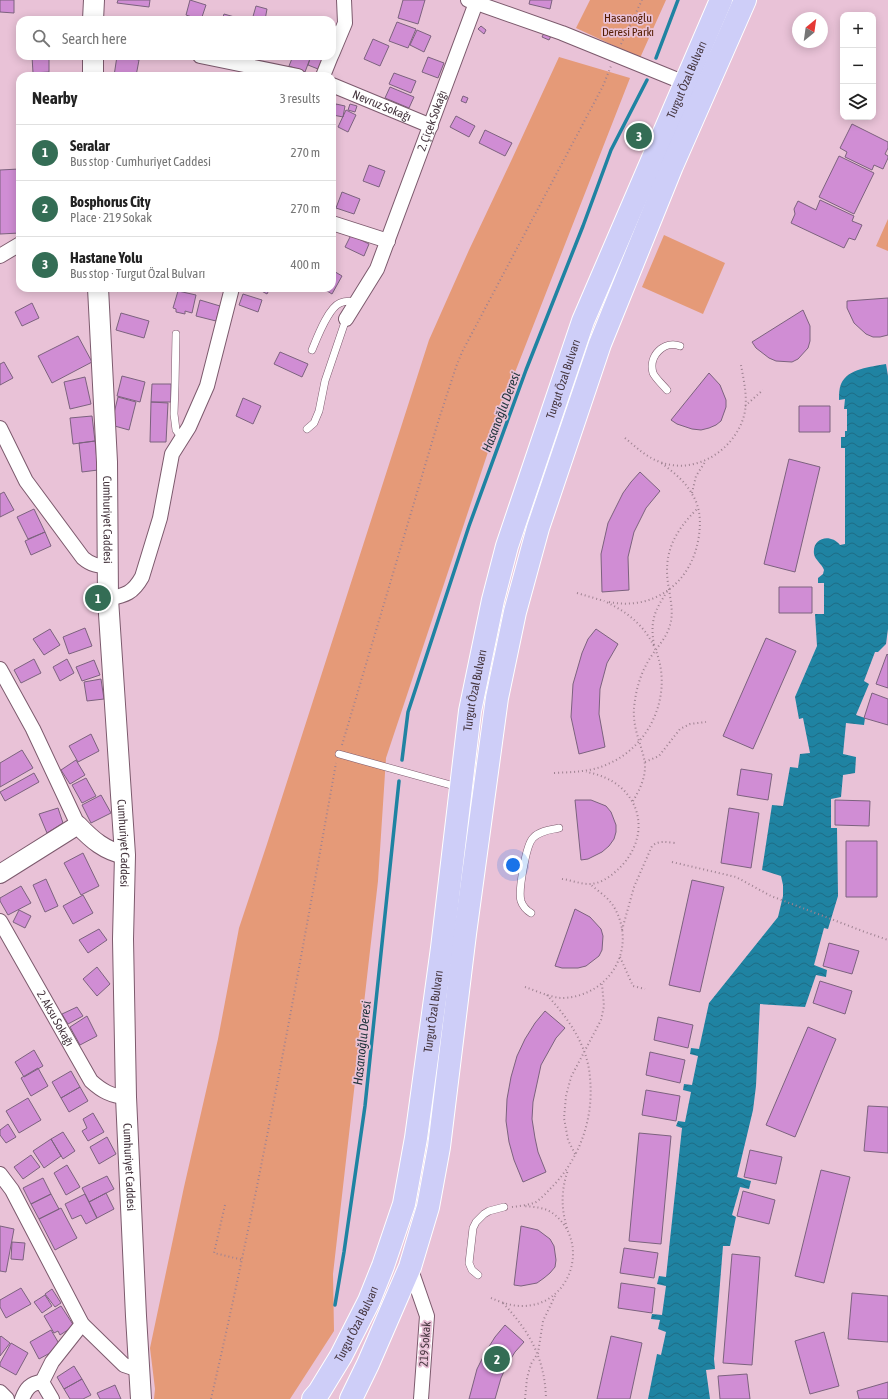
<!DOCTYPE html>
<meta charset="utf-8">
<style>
body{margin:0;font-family:"Asap Condensed",sans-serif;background:#f2f2f2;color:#222}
.controls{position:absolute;right:12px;top:12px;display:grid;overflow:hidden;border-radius:8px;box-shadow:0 2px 10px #0003}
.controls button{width:36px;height:36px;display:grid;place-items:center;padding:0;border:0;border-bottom:1px solid #e0e0e0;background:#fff;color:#222;font:20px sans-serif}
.compass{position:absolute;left:792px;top:12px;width:36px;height:36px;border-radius:50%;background:#fff;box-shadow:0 2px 10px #0003;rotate:29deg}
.you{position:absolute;left:513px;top:865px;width:14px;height:14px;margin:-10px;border:3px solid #fff;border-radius:50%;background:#1a73e8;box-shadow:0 0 0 6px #1a73e833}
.badge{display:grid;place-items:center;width:26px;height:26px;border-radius:50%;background:#346d55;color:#fff;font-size:13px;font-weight:700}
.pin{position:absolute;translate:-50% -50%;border:2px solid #fff;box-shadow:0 1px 4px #0006}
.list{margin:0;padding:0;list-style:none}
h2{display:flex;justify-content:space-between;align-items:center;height:52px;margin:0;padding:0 16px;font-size:17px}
h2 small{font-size:13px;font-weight:400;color:#767676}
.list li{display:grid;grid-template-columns:26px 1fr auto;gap:12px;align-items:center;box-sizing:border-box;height:56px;padding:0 16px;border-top:1px solid #e0e0e0}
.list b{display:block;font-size:15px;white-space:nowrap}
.list p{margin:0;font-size:13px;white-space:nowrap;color:#767676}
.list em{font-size:13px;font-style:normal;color:#767676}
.icon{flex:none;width:22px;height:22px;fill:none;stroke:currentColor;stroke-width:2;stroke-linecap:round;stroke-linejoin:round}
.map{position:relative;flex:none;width:888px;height:1399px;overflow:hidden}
.search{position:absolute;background:#fff;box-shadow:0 2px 10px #0003;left:16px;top:16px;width:320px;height:44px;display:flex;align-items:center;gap:10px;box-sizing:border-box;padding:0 14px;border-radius:12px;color:#767676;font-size:15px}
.panel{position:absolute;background:#fff;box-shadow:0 2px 10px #0003;left:16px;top:72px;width:320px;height:220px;border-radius:12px}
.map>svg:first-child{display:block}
.green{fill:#e59a78}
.water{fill:url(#water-waves)}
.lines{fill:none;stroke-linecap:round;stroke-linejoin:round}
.stream{stroke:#1f83a2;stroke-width:3.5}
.building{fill:#d08dd4;stroke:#7c627e}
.service-casing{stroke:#7c5a6d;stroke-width:8}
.minor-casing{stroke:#7c5a6d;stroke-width:16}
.tertiary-casing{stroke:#7c5a6d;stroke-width:20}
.secondary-casing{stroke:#7c5a6d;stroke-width:22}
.primary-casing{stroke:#fff;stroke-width:24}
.path{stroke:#9e8291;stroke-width:2;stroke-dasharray:1 3;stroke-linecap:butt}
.service{stroke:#fff;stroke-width:7}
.minor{stroke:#fff;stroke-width:14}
.tertiary{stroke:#fff;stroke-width:18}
.secondary{stroke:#fff;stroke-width:20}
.primary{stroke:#cecef8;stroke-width:22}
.labels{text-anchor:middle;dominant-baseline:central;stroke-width:3.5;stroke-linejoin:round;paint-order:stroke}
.park-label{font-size:12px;fill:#541c00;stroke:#e9c2d7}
.street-label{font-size:12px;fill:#45353e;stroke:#e9c2d7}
.water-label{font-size:13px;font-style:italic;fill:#1e333b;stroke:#e9c2d7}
</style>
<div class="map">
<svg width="888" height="1399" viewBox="0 0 888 1399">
<defs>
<pattern id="water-waves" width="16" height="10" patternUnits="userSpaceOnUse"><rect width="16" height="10" fill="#1f83a2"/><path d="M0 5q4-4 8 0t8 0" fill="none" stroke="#1d6c85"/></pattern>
</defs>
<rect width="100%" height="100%" fill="#e9c2d7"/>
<path class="green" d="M590 0H666L640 58 576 28Z
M559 57 630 78 512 380 386 758 378 881 333 1274 334 1331 290 1399H154L155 1389 150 1348 184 1187 218 1039 239 928 267 844 429 340 469 250 512 159Z
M888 219V251L876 246Z
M664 235 725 263 703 314 642 287Z"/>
<path class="water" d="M886 364 888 376V629L886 644 878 652H875L864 681 869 684 856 715 865 718 864 725 846 723 843 754 856 757 855 773 843 775 841 797 831 799V828H837L838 896 828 929 824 928 814 965 827 970 826 977 816 975 805 1007 760 1004 756 1086 753 1110 737 1177 751 1181 749 1189 740 1187 732 1215 736 1217 730 1246H723L714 1359 715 1369 706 1370 710 1399H648L657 1354 661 1355 666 1332 658 1329 660 1320 651 1319 652 1314 662 1315 666 1286 657 1284 659 1276 666 1277 682 1128 676 1126 678 1121 685 1122 691 1092 683 1090 684 1084 692 1085 698 1056 690 1054 691 1048 699 1049 709 1003 778 917 783 896V885L781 876 762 870 772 805 783 806 790 767 798 768 800 754 810 753 803 718 799 719 795 697 817 646 815 614H824V583H818V578L823 574 824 570C822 564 815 560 814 554 812 538 830 533 840 545L845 544V448H841V437H845V431H847V409H844L845 399 839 400C839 394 839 389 841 384 848 368 871 367 886 364Z"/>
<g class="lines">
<path class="stream" d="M656 58 678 0
M402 760 408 712 469 526 526 370 583 226 611 150 647 80
M335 1305 344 1252 365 1106 399 781"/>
</g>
<path class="building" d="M0 0H14V13L0 12Z
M118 0H150L149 7 117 3Z
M190 0 206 5 201 20 186 15Z
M403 0H425L418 24 398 18Z
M530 0H552L550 9 529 4Z
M256 6 267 9 265 20H252Z
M224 14 245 20H222Z
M397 22 416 29 408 48 389 41Z
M332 24 340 28 332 38Z
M481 26 486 30 484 34 478 29Z
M417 30 431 36 424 52 410 45Z
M544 33 551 36 549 40 542 37Z
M373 39 389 46 380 66 364 59Z
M32 56H49V72L33 73Z
M117 56 139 60 136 76H114Z
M293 56H311L305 72 289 66Z
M311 56H329L323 71 308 65Z
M428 57 444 63 438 78 422 72Z
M394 73 416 81 411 93 389 84Z
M390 87 414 97 409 108 385 98Z
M463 96 468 98 466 103 461 101Z
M336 104 345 106 343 117 333 115Z
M350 104 357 106 355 112 348 110Z
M346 110 356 115 348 132 338 127Z
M456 116 475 126 469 137 450 127Z
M852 124 888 142V148L885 154 888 156V158L883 169 874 165 872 170 845 157 847 152 840 148Z
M485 130 512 143 505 156 479 143Z
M839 156 874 173 854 214 819 197Z
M369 165 385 171 379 187 363 181Z
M19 169 20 233 0 234V170Z
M342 192 360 199 354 214 336 208Z
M820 200 854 216 852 221 862 225 855 240 849 238 844 248 791 223 795 214 794 209 798 201 816 210Z
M351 235 369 244 364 256 345 247Z
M332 270 342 276 332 294 322 288H332Z
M256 288H270L267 294Z
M178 291 196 295 192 313 185 311V314L176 312V309L173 308Z
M243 294 262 300 258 312 239 305Z
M888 298V335L880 337H873L866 334 854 323 847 308V301Z
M200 300 220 306 216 321 196 316Z
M32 303 39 318 22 326 15 312Z
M803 310 810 326V341L808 348 798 359 792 362 776 361 769 358 756 348 752 342Z
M121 313 149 321 144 338 116 330Z
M78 336 92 362 52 383 38 356Z
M280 352 308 364 302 377 274 364Z
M4 362 13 378 0 385V364Z
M709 373 720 385 726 400V407L721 421 716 425 709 428 701 430 692 429 677 424 671 420Z
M122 376 145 382 140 402 117 396Z
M85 377 91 404 70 409 64 382Z
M152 384H171V402H151Z
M118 397 136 402 129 430 111 425Z
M243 398 261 406 253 424 236 416Z
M151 402 168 403 166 442H150Z
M799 406H830V432H799Z
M92 416 95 441 73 444 70 418Z
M95 441 98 470 82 472 79 443Z
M789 459 820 467 795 572 764 564Z
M640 472 660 491 646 508 634 532 628 557 629 590 602 592 601 554 608 523 623 493 631 482Z
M4 492 14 510 0 517V494Z
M34 509 45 532 28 539 17 517Z
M45 532 51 546 31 555 25 541Z
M779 587H812V613H779Z
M85 628 92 646 69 654 63 637Z
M50 629 60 645 44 655 33 639Z
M596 629 618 644 607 663 600 689 599 714 605 747 579 754 571 717 573 684 582 653 588 639Z
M766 638 796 651 753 749 723 736Z
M887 654 888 655V688L876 684Z
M34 659 41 673 21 683 14 670Z
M67 659 74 673 60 681 53 667Z
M94 660 100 675 82 681 76 667Z
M101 679 104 699 87 701 84 682Z
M872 693 888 699V725L864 718Z
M91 734 99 751 78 762 69 746Z
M22 750 33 768 0 787V763Z
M76 760 85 775 70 784 61 770Z
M741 769 772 774 768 800 737 795Z
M34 773 39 782 5 801 0 792Z
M86 778 96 796 82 803 72 785Z
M101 795 111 813 91 823 82 805Z
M575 800H591L606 806 611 812 616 825V832L614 839 609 846 602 852 588 859 581 860Z
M835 800 870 801 869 826 835 825Z
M58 808 63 823 47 833 39 814Z
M729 808 759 813 751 868 721 863Z
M846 841H877V897H846Z
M83 853 99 886 81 895 64 863Z
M46 879 58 906 45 912 33 885Z
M692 880 724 887 700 992 669 985Z
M21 886 31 903 8 915 0 901V898Z
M83 895 93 913 73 924 63 906Z
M575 909 590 917 601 929 603 936 602 950 599 956 586 966 578 968H562L555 966Z
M19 910 31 916 25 928 13 922Z
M99 929 107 940 88 953 79 940Z
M829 943 859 951 852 974 823 966Z
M97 967 110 984 97 996 83 979Z
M820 981 852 991 845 1014 813 1003Z
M77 1007 83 1016 68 1024 62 1014Z
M545 1011 565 1028 556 1038 541 1065 533 1102 532 1119 535 1138 538 1152 546 1172 523 1182 514 1160 509 1142 506 1121 507 1099 511 1077 517 1056 525 1039 535 1023Z
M87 1016 97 1036 80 1045 70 1027Z
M658 1017 693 1025 688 1048 654 1040Z
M808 1027 836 1039 795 1137 766 1125Z
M34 1050 43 1066 24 1077 15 1062Z
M650 1052 685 1060 680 1083 646 1075Z
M38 1068 48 1086 31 1096 21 1078Z
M71 1071 80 1087 61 1098 52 1082Z
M80 1087 88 1101 69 1112 61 1098Z
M646 1090 680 1096 676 1121 642 1115Z
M28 1098 41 1120 19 1133 6 1111Z
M868 1106 888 1107V1153L864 1151Z
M93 1113 104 1132 88 1141 82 1131 87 1128 83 1119Z
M8 1124 16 1137 6 1143 0 1135V1130Z
M63 1132 75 1151 63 1159 51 1139Z
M639 1133 671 1136 661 1244 629 1241Z
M107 1137 116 1154 99 1164 90 1147Z
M51 1139 61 1156 44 1168 33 1151Z
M750 1150 782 1157 776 1184 744 1177Z
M31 1155 40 1167 23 1179 14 1167Z
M67 1165 80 1187 66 1195 54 1173Z
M821 1170 850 1177 824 1283 795 1276Z
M107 1176 114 1189 89 1202 82 1188Z
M43 1178 51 1194 31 1204 23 1188Z
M743 1191 775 1200 769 1224 737 1216Z
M106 1193 114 1209 97 1218 89 1202Z
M51 1194 59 1209 39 1219 31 1204Z
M85 1194 97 1218 86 1224 81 1215 72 1219 65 1204Z
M61 1208 77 1238 55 1250 39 1219Z
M0 1226 14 1229 6 1272 0 1271Z
M521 1226 538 1230 550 1239 554 1246 556 1260 555 1267 550 1273 544 1278 537 1283 521 1286 514 1285Z
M12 1242 25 1243 23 1260 11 1259Z
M624 1248 658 1253 654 1278 620 1273Z
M732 1254 760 1257 752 1365 723 1363Z
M621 1283 655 1288 652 1313 618 1308Z
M21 1288 31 1304 6 1318 0 1307V1300Z
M52 1289 61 1303 55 1307 45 1294Z
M852 1293 888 1296V1342L848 1339Z
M45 1295 52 1306 42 1313 34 1302Z
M61 1306 74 1326 60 1335 58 1331 54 1333 44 1316Z
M505 1325 524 1342 515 1352 507 1365 501 1378 495 1399H469L477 1369 485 1353 495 1337Z
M51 1330 61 1347 39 1359 30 1342Z
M824 1332 839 1386 810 1394 795 1341Z
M1 1336 10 1343 0 1356V1337Z
M611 1336 642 1343 630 1399H597Z
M11 1343 28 1353 16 1375 0 1366V1363Z
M74 1366 82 1379 64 1389 57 1377Z
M747 1374 750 1399H720L718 1376Z
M82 1379 91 1395 83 1399H70L64 1389Z
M888 1382V1399H859L857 1391Z
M115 1385 121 1399H100L97 1393Z"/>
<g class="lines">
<g class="service-casing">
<path id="service" d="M176 334 175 386 174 414 176 430 182 438
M312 350C317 338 328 308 340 303 345 301 351 301 356 302
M667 390C662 384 656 379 653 373 648 356 664 340 680 346
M307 429 314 423 319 411 325 381 346 319
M339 754 458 787
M531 913C526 910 523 907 521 901 518 891 526 845 533 838 539 831 550 830 559 828
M478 1275 472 1270 469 1263 473 1228 476 1222 484 1214 489 1211 504 1207"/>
</g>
<g class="minor-casing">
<g id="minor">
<path d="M468 0 562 33 685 83"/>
<path d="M332 54 345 23 344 0"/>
<path d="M200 56 298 76"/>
<path d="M323 76 331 56"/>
<path id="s1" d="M332 85 431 126"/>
<path d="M332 223 388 241"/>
<path d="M0 256 20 244"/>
<path id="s2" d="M346 319 377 269 477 0"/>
<path d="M0 428 26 481 83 558C91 565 98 566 108 566"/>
<path d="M108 599C126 595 133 593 142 577L160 518 172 454 189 427 207 386 232 288"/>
<path d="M0 669 33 729 78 825"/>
<path id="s3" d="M0 921 91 1081C102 1091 111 1096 126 1097"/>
<path d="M0 1174 12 1190 82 1324 124 1365 139 1370"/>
<path d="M410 1267 427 1316 421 1399"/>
<path d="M42 1382 52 1362 82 1324"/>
<path d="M0 1392 7 1399"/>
<path d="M22 1399C26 1389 30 1383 42 1382L52 1399"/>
</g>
</g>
<g class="tertiary-casing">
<path id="tertiary" d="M0 874 78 825C92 840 105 851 125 855"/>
</g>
<g class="secondary-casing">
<g id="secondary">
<path d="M93 20 94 0"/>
<path d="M93 56V76"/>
<path id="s4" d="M98 288 107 462 108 599 125 855 123 939 126 1097 136 1316 141 1399"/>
</g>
</g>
<g class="primary-casing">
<g id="primary">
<path id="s5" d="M313 1399 319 1392 341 1356 369 1301 383 1266 404 1204 416 1138 442 948 470 711 493 600 507 546 583 321 721 0"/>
<path d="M351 1399 368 1364 410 1267 428 1207 439 1147 465 934 497 698 515 612 538 528 600 344 672 166 745 0"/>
</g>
</g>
<path class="path" d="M621 44 642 0
M745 406 763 390
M625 438C636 447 646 457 660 462 694 475 732 452 743 419 749 402 744 382 741 365
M692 493 696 476 705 462
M577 593 604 601
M609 602C655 611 693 582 699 535 701 521 700 506 692 494 685 481 672 471 660 462
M654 645C650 622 654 611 667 592
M342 745 438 422 456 367 462 352 603 86 611 66
M645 762 659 756 680 729 690 724 706 722
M554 773C573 772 591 772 608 764 659 742 680 674 643 629 632 616 619 608 604 601
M633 801C639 791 645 779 645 767 645 759 642 751 640 744 636 732 633 720 634 708 636 687 642 668 655 651 660 644 666 637 669 628 674 615 671 603 669 589 662 554 674 532 698 508
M672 862 736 877 771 896 865 932 888 940
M562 879C571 880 580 884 589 884 598 884 607 879 614 873 657 837 641 781 586 772
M622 930 634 887 652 846C659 840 666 842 675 843
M620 957 633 986 645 989
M525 987C537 991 551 998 563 998 610 996 638 948 614 907 609 898 598 891 590 884
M575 1154 568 1140 564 1118 566 1096 571 1077 601 1020 604 1006 602 984
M225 1205 214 1253 243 1260
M512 1207C520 1206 529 1205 536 1202 542 1198 547 1192 552 1187 580 1158 594 1118 590 1078 588 1046 568 1018 547 995
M567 1228C561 1208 561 1190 568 1170
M491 1298C500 1302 511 1306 521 1306 572 1307 592 1240 551 1212 543 1207 533 1207 524 1206
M503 1303C530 1332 545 1359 546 1399
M211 1399C260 1188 298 975 336 763
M525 1399 527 1378 531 1364 538 1353 543 1321 555 1296"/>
<use href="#service" class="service"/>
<use href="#minor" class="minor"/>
<use href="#tertiary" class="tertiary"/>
<use href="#secondary" class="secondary"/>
<use href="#primary" class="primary"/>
</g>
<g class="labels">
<g class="park-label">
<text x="628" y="18">Hasanoğlu<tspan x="628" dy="14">Deresi Parkı</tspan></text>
</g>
<g class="street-label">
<text stroke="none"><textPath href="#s5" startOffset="1383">Turgut Özal Bulvarı</textPath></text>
<text stroke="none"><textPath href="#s1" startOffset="54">Nevruz Sokağı</textPath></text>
<text stroke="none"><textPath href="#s2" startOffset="217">2. Çiçek Sokağı</textPath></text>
<text stroke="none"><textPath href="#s5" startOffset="1059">Turgut Özal Bulvarı</textPath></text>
<text stroke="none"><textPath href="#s4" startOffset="232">Cumhuriyet Caddesi</textPath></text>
<text stroke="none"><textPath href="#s5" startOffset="735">Turgut Özal Bulvarı</textPath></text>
<text stroke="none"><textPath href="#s4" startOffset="556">Cumhuriyet Caddesi</textPath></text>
<text stroke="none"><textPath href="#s5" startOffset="411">Turgut Özal Bulvarı</textPath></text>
<text stroke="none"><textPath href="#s3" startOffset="112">2. Aksu Sokağı</textPath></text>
<text stroke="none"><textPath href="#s4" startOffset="880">Cumhuriyet Caddesi</textPath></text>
<text stroke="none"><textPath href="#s5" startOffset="87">Turgut Özal Bulvarı</textPath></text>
<text transform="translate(425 1344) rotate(-86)">219 Sokak</text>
</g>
<g class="water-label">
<text transform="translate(501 412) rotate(-69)">Hasanoğlu Deresi</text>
<text transform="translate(362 1043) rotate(-84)">Hasanoğlu Deresi</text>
</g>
</g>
</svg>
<div class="controls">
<button>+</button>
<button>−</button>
<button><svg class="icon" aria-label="layers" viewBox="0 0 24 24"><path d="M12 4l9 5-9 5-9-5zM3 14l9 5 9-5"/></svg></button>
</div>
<svg class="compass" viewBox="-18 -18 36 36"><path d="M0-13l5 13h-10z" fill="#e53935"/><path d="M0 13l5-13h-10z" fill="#767676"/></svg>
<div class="you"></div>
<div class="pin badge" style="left:98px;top:598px">1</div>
<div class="pin badge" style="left:497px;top:1359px">2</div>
<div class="pin badge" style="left:639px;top:136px">3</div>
<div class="search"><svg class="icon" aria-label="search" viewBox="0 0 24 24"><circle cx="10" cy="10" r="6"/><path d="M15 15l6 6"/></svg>Search here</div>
<section class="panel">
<h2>Nearby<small>3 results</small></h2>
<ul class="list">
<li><span class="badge">1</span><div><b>Seralar</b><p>Bus stop · Cumhuriyet Caddesi</p></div><em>270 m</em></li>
<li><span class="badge">2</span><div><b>Bosphorus City</b><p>Place · 219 Sokak</p></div><em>270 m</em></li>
<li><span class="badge">3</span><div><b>Hastane Yolu</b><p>Bus stop · Turgut Özal Bulvarı</p></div><em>400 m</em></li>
</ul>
</section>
</div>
